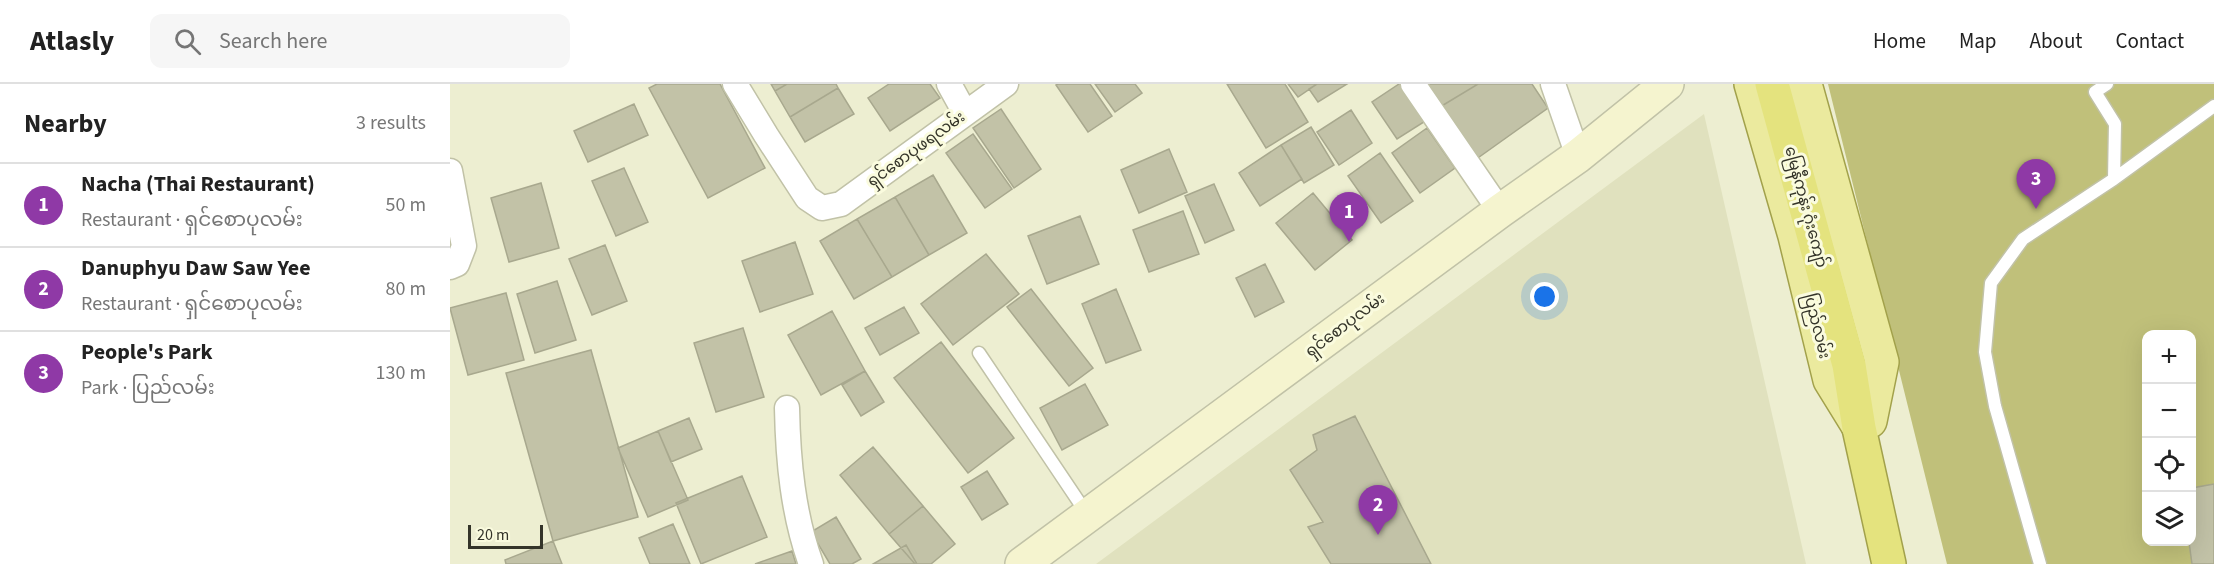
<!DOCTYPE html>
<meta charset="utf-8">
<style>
body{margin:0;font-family:"Source Sans 3","Noto Sans Myanmar",sans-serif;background:#f6f6f6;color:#222}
.controls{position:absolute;right:18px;bottom:18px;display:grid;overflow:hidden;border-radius:12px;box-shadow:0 6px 24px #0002}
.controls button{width:54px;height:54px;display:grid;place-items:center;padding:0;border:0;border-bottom:2px solid #e0e0e0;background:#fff;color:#222;font:30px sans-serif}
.scale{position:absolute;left:18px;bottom:15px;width:75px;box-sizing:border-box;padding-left:6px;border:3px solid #343429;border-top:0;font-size:16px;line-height:21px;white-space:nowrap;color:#343429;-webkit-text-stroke:4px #fafbde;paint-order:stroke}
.you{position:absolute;left:1095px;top:213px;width:21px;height:21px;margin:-15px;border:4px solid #fff;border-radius:50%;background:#1a73e8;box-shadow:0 0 0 9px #1a73e833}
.badge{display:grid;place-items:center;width:39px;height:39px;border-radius:50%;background:#8f39a6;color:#fff;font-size:20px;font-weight:700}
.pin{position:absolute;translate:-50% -50px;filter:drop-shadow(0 2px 3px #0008)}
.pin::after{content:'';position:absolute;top:32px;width:21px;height:18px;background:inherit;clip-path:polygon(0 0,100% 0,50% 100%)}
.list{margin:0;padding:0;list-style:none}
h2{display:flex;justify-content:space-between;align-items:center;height:78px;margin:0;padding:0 24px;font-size:26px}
h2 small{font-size:20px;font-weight:400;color:#767676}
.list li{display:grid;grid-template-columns:39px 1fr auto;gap:18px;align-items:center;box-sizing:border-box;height:84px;padding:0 24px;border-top:2px solid #e0e0e0}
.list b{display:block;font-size:22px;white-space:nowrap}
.list p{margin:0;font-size:20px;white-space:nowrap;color:#767676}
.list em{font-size:20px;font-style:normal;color:#767676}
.icon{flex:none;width:33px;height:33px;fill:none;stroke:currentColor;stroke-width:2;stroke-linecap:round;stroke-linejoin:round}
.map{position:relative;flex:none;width:1764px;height:480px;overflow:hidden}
header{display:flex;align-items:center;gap:36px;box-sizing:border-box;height:84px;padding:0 30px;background:#fff;border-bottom:2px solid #e0e0e0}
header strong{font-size:28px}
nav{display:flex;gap:33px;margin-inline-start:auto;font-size:21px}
.search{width:420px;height:54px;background:#f6f6f6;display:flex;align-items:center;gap:15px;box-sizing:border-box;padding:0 21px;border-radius:12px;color:#767676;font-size:22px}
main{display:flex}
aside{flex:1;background:#fff}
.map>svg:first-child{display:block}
.built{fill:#e0e1be}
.green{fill:#c0c07a;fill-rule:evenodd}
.building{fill:#c2c2a7;stroke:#a8a88e;stroke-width:1.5}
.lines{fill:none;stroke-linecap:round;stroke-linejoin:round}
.service-casing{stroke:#c1c2a7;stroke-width:15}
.minor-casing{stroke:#c1c2a7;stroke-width:27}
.secondary-casing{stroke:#c1c2a7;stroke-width:36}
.primary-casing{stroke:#a2a14b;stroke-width:36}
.trunk-casing{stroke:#a2a14b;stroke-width:36}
.service{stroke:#fff;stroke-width:12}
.minor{stroke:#fff;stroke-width:24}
.secondary{stroke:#f5f4cf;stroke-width:33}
.primary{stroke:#ebea9e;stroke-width:33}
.trunk{stroke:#e4e37e;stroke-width:33}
.labels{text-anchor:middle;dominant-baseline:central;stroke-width:6;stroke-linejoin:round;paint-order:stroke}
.street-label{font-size:16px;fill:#343429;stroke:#fafbde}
</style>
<header>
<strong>Atlasly</strong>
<div class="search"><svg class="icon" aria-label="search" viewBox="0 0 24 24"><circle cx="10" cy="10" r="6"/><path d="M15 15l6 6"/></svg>Search here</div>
<nav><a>Home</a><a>Map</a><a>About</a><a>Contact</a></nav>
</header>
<main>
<aside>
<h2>Nearby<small>3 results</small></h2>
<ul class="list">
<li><span class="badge">1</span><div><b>Nacha (Thai Restaurant)</b><p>Restaurant · ရှင်စောပုလမ်း</p></div><em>50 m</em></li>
<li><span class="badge">2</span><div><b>Danuphyu Daw Saw Yee</b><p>Restaurant · ရှင်စောပုလမ်း</p></div><em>80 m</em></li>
<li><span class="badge">3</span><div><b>People's Park</b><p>Park · ပြည်လမ်း</p></div><em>130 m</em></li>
</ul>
</aside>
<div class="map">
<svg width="1764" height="480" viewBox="0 0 1764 480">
<rect width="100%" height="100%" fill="#edeed1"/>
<path class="built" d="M1254 30 1356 480H646L803 364Z"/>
<path class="green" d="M1378 0H1764V480H1497ZM1696 250H1742V458H1696Z"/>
<path class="building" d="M207 0H270L315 84 258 114 199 4Z
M321 0H337L325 7Z
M337 0H386L388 4 340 33 325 7Z
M439 0H480L490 14 440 47 418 14Z
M608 0H640L662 32 638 48 606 1Z
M645 0H685L692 9 665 28Z
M777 0H835L858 38 816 64Z
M838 0H867L848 13Z
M867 0H897L868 18 859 5Z
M949 0H954L977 36 947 55 922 18Z
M976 0H1028L990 23Z
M1028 0H1082L1098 24 1025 76 990 23Z
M388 4 404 30 355 58 340 33Z
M184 20 198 51 138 78 124 47Z
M551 25 591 85 564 104 523 44Z
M901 26 922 59 889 81 867 48Z
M861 43 884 81 854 99 831 61Z
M977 44 1005 84 970 109 942 69Z
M523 50 562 105 535 124 496 69Z
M831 61 852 95 810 122 789 89Z
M719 65 737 108 689 129 671 86Z
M930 69 963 117 931 139 898 92Z
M174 84 198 138 166 152 142 97Z
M483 91 517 149 479 171 445 113Z
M91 99 109 164 59 178 41 114Z
M764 100 784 146 755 159 735 112Z
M863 109 902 156 865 186 826 139Z
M445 113 479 171 442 193 407 135Z
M733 127 749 170 699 188 683 146Z
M630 132 649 180 597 200 578 152Z
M407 135 442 193 404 215 370 157Z
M345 158 363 210 310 228 292 177Z
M155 161 177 217 142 231 119 175Z
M536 170 569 210 503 261 471 220Z
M815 180 834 218 805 233 786 194Z
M107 197 126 256 85 269 67 210Z
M581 205 643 284 619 302 557 223Z
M666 205 691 266 656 279 632 220Z
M56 209 74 276 18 291 0 224Z
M454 223 469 249 430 271 415 244Z
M382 227 415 287 371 311 338 251Z
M293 244 314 313 266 328 244 259Z
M491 258 564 354 518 389 444 294Z
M141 266 188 433 103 457 56 289Z
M415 287 434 318 411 332 392 301Z
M635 300 658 341 612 366 590 324Z
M905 332 981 480H881L858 443 873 438 840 386 867 366 863 351Z
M239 334 252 365 221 378 208 347Z
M208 347 238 416 198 433 168 364Z
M423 363 473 422 439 450 390 391Z
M537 387 558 420 532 436 511 403Z
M292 392 317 453 251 480 226 419Z
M1764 400V480H1742L1739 458H1742V404Z
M473 422 505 460 481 480H465L439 450Z
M386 433 411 475 402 480H380L361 448Z
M223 440 240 480H200L189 454Z
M103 457 112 480H56L55 476Z
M456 461 467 480H423Z
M342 467 346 480H305Z"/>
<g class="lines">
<g class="service-casing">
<path id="service" d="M1657 0 1645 8 1665 40 1664 95
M529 269 637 430
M1590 480 1545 322 1535 268 1541 199 1573 155 1664 95 1764 22"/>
</g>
<g class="minor-casing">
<path id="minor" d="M285 0 316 51 357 114 372 124 391 120 556 0
M499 0 515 29
M963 0 1050 127
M1103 0 1128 72
M0 87 14 162 7 180 0 183
M337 324C338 377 343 430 361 480"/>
</g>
<g class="secondary-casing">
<path id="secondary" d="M572 480 1050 127 1128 72 1217 0"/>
</g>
<g class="primary-casing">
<path id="primary" d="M1301 0 1345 152 1380 296 1409 343
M1355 0 1432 278 1420 337"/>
</g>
<g class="trunk-casing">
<path id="trunk" d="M1322 0 1399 281 1409 344 1439 480"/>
</g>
<use href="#service" class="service"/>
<use href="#minor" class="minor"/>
<use href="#secondary" class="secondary"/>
<use href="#primary" class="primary"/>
<use href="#trunk" class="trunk"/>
</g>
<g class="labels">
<g class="street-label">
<text transform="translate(466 65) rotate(-36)">ရှင်စောပုဖရလမ်း</text>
<text transform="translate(1356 123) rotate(75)">မြေနီကုန်း ဂုံးကျော်</text>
<text transform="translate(895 241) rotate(-37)">ရှင်စောပုလမ်း</text>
<text transform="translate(1367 242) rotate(76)">ပြည်လမ်း</text>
</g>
</g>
</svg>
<div class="controls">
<button>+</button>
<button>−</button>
<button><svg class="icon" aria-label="locate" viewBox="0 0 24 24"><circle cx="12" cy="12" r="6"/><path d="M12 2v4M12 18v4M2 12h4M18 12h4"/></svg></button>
<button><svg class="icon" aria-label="layers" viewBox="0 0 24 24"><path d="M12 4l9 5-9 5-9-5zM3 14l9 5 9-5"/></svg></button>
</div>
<div class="scale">20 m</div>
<div class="you"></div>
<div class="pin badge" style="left:899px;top:158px">1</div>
<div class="pin badge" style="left:928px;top:451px">2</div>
<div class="pin badge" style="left:1586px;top:125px">3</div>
</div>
</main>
